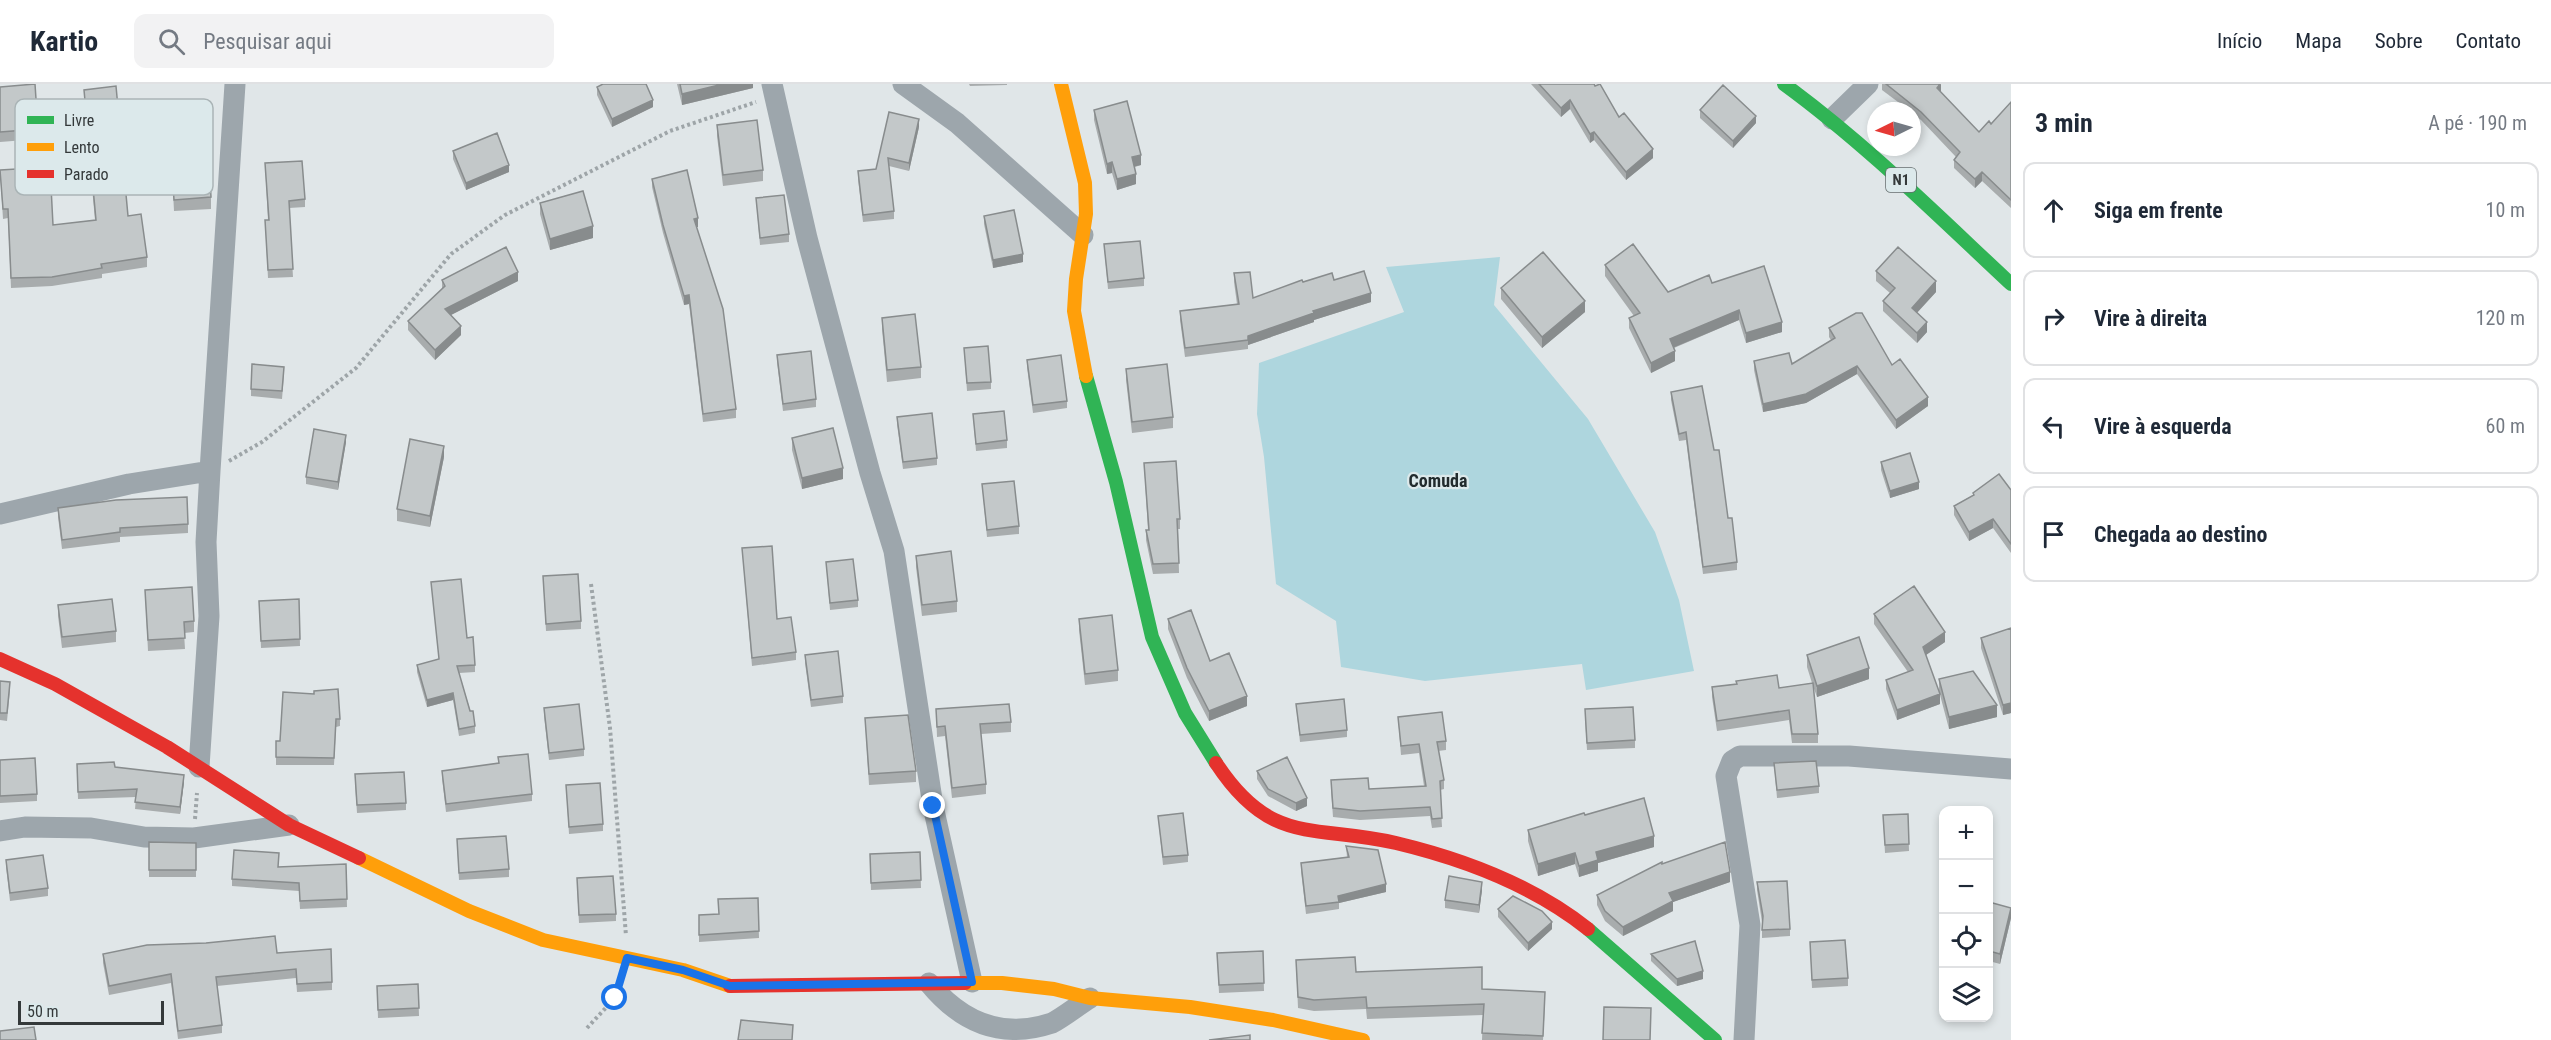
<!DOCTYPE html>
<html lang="pt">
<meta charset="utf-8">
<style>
body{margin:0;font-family:"Roboto Condensed",sans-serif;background:#f2f2f3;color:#1f2937}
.controls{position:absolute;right:18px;bottom:18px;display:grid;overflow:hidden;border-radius:12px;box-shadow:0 3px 9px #0003}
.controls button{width:54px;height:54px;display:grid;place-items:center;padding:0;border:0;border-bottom:2px solid #e0e1e3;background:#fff;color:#1f2937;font:30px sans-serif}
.compass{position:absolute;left:1867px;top:18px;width:54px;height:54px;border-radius:50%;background:#fff;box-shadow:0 3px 9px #0003;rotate:265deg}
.scale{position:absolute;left:18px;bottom:15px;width:146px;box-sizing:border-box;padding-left:6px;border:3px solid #34393a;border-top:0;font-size:16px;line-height:21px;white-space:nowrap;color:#34393a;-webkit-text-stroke:4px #dce9eb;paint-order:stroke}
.stop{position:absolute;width:18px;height:18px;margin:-14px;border:4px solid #1a73e8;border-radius:50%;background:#fff}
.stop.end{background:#1a73e8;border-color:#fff;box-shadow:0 2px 6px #0008}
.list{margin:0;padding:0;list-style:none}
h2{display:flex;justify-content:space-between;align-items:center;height:78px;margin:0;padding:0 24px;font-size:26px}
h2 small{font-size:20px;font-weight:400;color:#747a83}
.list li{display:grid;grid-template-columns:39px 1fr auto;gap:18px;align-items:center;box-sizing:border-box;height:96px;margin:0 12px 12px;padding:0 12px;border:2px solid #e0e1e3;border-radius:12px}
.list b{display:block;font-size:22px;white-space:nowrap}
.list em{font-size:20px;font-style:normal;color:#747a83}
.icon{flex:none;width:33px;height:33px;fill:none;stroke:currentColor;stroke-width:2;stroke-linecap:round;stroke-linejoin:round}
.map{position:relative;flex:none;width:2011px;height:956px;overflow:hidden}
header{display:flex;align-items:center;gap:36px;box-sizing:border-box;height:84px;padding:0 30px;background:#fff;border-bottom:2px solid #e0e1e3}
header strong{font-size:28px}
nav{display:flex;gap:33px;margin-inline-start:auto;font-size:21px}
.search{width:420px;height:54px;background:#f2f2f3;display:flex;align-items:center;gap:15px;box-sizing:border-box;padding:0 21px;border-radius:12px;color:#747a83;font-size:22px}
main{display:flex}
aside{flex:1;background:#fff}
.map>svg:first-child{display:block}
.green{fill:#aed6de}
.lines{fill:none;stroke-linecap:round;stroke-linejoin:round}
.path{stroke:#9ea5a8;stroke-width:4;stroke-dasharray:3 3;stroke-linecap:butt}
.street{stroke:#9da6ac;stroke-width:21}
.fast{stroke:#30b455;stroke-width:14}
.slow{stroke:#ff9f0a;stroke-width:14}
.jam{stroke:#e5322d;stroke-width:14}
.wall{fill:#a8acad}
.shaded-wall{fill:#888c8d}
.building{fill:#c3c8c9;stroke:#888c8d;stroke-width:1.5}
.route{stroke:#1a73e8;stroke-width:8}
.labels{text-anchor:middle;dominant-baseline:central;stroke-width:4.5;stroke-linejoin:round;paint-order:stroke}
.shield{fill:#dce9eb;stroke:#666e6f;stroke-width:1.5}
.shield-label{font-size:15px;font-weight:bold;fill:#34393a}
.neighbourhood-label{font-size:18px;font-weight:bold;fill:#222b2d;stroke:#dce9eb}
.key{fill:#dce9eb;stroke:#aab4b6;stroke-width:1.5}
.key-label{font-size:16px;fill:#34393a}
</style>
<header>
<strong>Kartio</strong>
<div class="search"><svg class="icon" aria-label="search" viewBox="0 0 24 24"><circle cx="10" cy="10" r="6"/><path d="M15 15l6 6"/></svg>Pesquisar aqui</div>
<nav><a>Início</a><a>Mapa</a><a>Sobre</a><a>Contato</a></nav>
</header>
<main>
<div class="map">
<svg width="2011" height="956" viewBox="0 0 2011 956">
<rect width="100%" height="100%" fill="#e0e6e8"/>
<path class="green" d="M1500 173 1494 221 1588 335 1655 448 1679 516 1694 587 1586 606 1582 580 1425 597 1341 583 1336 537 1276 500 1264 373 1257 330 1259 279 1404 228 1386 183Z"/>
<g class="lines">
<path class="path" d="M229 377 262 358 356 284 451 170 505 131 670 47 756 18
M591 500 610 644 626 852
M195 735 197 709
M587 944 615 914 620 897"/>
<path class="street" d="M772 0 807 154 870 389 894 467 933 722 972 898
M903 0 957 39 1083 151
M1832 35 1868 0
M0 430 129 400 210 387
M199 683 209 532 206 458 210 387 235 0
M0 747 25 743 91 744 144 753 194 754 289 741
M929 899C961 938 1001 956 1052 939 1065 932 1077 922 1090 914
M1744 956 1750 841 1726 692 1732 677 1740 672H1849L2011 685"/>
<path class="fast" d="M1784 0C1866 60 1937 131 2011 200
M1086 292 1116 398 1152 553 1185 629 1216 679
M1588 845 1715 956"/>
<path class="slow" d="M1061 0 1085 99 1086 130 1076 195 1074 227 1086 292
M359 774 469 827 543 856 683 886 730 902
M965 899H1002L1054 905 1090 914 1190 923 1273 936 1363 956"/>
<path class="jam" d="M0 575 55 600 167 663 289 741 359 774
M1216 679C1271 763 1314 740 1396 759 1463 775 1534 802 1588 845
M730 902 965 899"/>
</g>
<path class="wall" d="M677 0H753V4L682 21Z
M969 0H1007V1L970 2Z
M1531 0H1594L1619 33 1653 74 1626 96 1594 56 1590 59 1570 25 1561 33Z
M1882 0H1941L1940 8 1979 48 1991 40 2011 18V124L1982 97 1975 104 1954 84V76L1956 73 1921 36 1912 29V27H1910L1882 6Z
M0 3 38 45V55L0 58Z
M597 3 653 23 612 43 597 11Z
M84 6 128 132 147 173V183L102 190V194L52 202 11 204 8 134 3 135 0 86 53 141 95 136 84 16Z
M1094 26 1141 81 1135 83 1136 100 1117 106 1112 89 1107 90 1094 36Z
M1700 26 1756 39 1733 64 1700 34Z
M717 41 763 86V97L723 102 717 52Z
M919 43 909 87 889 82 894 127V135L863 138 858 95V87L876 85Z
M453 67 509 88 466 106 453 75Z
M171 68 211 113V125L174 127Z
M265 79 305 115V123L289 124 293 193 268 194 265 136H268Z
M652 95 698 143H696L736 325V334L703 338 689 220 684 221 663 149 652 103Z
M756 114 789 150V158L760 161Z
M540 119 593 154 550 166 540 130Z
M984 132 1023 178 993 184 984 140Z
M1104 160 1144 194V202L1108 205Z
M1605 181 1668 208 1712 199 1782 248 1746 259 1739 236 1674 264 1675 277 1651 289 1629 244V234L1634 232 1605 192Z
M1876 187 1936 208 1917 229 1927 248 1917 259 1883 227V217L1890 209 1876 197Z
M1234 189 1253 214 1303 198 1334 196 1371 218 1314 236V238L1248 261V265L1185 273 1180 236V227L1237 220 1234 198Z
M442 196 518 197 451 231 461 251 435 276 408 246V237L442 205Z
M1501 204 1585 228 1542 264 1501 215Z
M882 234 921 283V294L887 298 882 245Z
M1829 244 1892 281 1928 322 1896 345 1857 290 1806 319 1763 328 1754 286V277L1792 280 1831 256 1829 253Z
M964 264 991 298V305L967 307Z
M777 271 816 315V323L783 327 777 278Z
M1027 276 1067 317V324L1033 329 1027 283Z
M1126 285 1173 333V344L1132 349 1126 296Z
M284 290 282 315 251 312V305Z
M1671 308 1728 434 1737 478V486L1703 490 1686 356 1679 357 1671 316Z
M973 330 1007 356V364L976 367Z
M897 333 937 374V381L903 385 897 340Z
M792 354 843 395 802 405 792 366Z
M346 358 338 406 306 400V393Z
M444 373 430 443 397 437V425Z
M1881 378 1919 405 1890 414 1881 386Z
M1144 379 1180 435V445H1178L1179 489 1153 490 1146 456V446H1148Z
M982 400 1019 442V450L987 453Z
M2011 406V469L1993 444 1969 457 1954 431V422L1973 411V409Z
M58 424 188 440V449L120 453V458L62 465 58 433Z
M742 464 777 535 796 568V576L752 582Z
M916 472 957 517V528L922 532 916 483Z
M826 478 858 516V523L830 526Z
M543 492 581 537V545L546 547Z
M431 498 467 554 475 581V588L459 589 475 642V649L459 652 453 616 427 623 417 588V581L439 575Z
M145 506 194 537V548L184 549 185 565 148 567Z
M299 515 300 562 261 564 259 517Z
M58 521 116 547V558L62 564 58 532Z
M1874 530 1945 558 1926 571 1940 620 1897 636 1886 605V596L1908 588 1874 540Z
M1079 535 1118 586V597L1085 601 1079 546Z
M1168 535 1210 577 1247 622 1209 637 1187 594 1168 545Z
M2011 544V629L2003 631 1981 564V554Z
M805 571 843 612V619L811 623 805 579Z
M1807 571 1869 595 1817 613 1813 602 1818 650V659H1792L1789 636 1717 647 1712 613V603L1736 600V597L1779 604 1812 599 1807 583Z
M1939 595 1997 633 1949 645 1939 607Z
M0 597 10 606 7 637 0 636Z
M283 608 340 635V642L336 643 334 681H276V657H280Z
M1296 620 1347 646V653L1300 658Z
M544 624 584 665V672L549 676 544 632Z
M936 625 1011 638V648L981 650 986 700V710L952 714 945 652 937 653Z
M1398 633 1446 657V666L1438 667 1444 696V705L1440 706 1442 743 1432 744 1430 732 1360 736 1333 733 1331 705H1369L1424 702 1419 669 1401 671Z
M1585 633 1635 656V664L1587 666Z
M865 634 916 687V698L869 701Z
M498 673 532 710V717L446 728 442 694V687L498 680Z
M0 676 37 710V717L0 719Z
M1774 679 1819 702V709L1777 714Z
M77 680 115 683 184 698 180 730 135 725 136 713 78 715Z
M1257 687 1307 722 1296 727 1268 712 1257 695Z
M355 698 406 719V726L357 729Z
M566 701 603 740V747L569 750Z
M1908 730 1909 767 1885 769 1883 731Z
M1585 731 1654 763 1598 779V787L1579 793 1575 780 1538 792 1528 757V746Z
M1158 732 1188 771V778L1163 781Z
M457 755 509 785V793L459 796Z
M149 758 196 759V793H149Z
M1346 762 1386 808 1339 819V825L1306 830 1301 787V779L1347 773Z
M920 768 921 804 871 806 870 770Z
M6 776 48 804V812L10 817 6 783Z
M346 780 347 823 300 825 299 807 232 802V795L278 783Z
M1662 780 1730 798 1673 818V827L1623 852 1605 837 1597 821V811Z
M1757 798 1790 845V852L1762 854V838L1757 806Z
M577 802 616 830V837L579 839Z
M1482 806 1479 829 1445 824V816Z
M758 814 759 854 699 858V831L719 830Z
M1989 818 2011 834 2000 880 1989 877Z
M1498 825 1552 845 1528 867 1498 833Z
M1810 858 1848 894V902L1812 904Z
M1263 867 1264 907 1219 909 1217 869Z
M277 869 332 898V906L297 908 296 894 217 902 222 941V949L178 955 171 899 109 911 103 879V870Z
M1651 870 1703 895 1677 902 1651 877Z
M1296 876 1356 888 1482 905 1545 920 1543 956H1482L1483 931 1367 935 1366 925 1314 927 1298 924Z
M418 900 419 932 378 934 377 902Z"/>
<path class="shaded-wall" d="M723 0H753V4L682 21V10Z
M1941 0V8L1937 4Z
M653 16V23L612 43V35Z
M1570 16V25L1561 33V24Z
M1756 32V39L1733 64V57Z
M919 35V43L909 87V79Z
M1594 48V56L1590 59V50Z
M1653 65V74L1626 96V88Z
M1141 71V81L1132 83V73Z
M1112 78V89L1107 90V80Z
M509 81V88L466 106V99Z
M1982 88V97L1975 104V95Z
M1136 90V100L1117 106V95Z
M698 134V143H694V135Z
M593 142V154L550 166V155Z
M1023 170V178L993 184V176Z
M518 188V197L445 234V225Z
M1936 197V208L1912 234V224Z
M1371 209V218L1314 236V238L1248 261V252L1313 227Z
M689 211V220L684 221V212Z
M1585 217V228L1542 264V253Z
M1739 226V236L1670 265V255Z
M1782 238V248L1746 259V249Z
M1927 238V248L1917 259V249Z
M461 242V251L435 276V266Z
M1675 267V277L1651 289V279Z
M1857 282V290L1806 319 1763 328V320Z
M1928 313V322L1896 345V336Z
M346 351V358L338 406V398Z
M444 362V373L430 443V432Z
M843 384V395L802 405V394Z
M1919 398V405L1890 414V407Z
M1993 435V444L1969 457V448Z
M1945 548V558L1923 573V563Z
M1869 584V595L1817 613V602Z
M453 609V616L427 623V616Z
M1940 610V620L1897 636V626Z
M1247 612V622L1209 637V627Z
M2011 619V629L2003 631V621Z
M1997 621V633L1949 645V633Z
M184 691V698L180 730V723Z
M1307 714V722L1296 727V719Z
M1654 752V763L1598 779V787L1579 793V782L1596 768Z
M1575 769V780L1538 792V780Z
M1730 788V798L1673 818V827L1623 852V843L1669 809Z
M1482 798V806L1479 829V821Z
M1386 800V808L1339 819 1338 812Z
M2011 824V834L2000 880V870Z
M1552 838V845L1528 867V859Z
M1703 887V895L1677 902V895Z"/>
<path class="building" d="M35 0 38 45 0 48V3Z
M603 0H646L653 16 612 35 597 3Z
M680 0H723L682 10Z
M1539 0H1594L1595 2 1600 0 1619 33 1624 29 1653 65 1626 88 1594 48 1590 50 1570 16 1561 24Z
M1886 0H1940L1937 4 1979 48 1989 37 1991 40 2011 18V116L1982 88 1975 95 1954 76 1960 68 1921 28Z
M1723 1 1756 32 1733 57 1700 26Z
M116 2 128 132 141 130 147 173 101 180 102 184 52 193 11 194 8 125H3L0 86 50 83 53 141 96 136 84 6Z
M1127 17 1141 71 1132 73 1136 90 1117 95 1112 78 1107 80 1094 26Z
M889 28 919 35 909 79 888 74 894 127 863 131 858 87 876 85Z
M757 36 763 86 723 91 717 41Z
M497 49 509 81 466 99 453 67Z
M208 65 211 113 174 116 171 68Z
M302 77 305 115 289 117 293 185 268 186 265 136H269L265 79Z
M687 86 698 134 694 135 723 225 736 325 703 330 689 211 684 212 663 141 652 95Z
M583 107 593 142 550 155 540 119Z
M784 111 789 150 760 154 756 114Z
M1014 126 1023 170 993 176 984 132Z
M1140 157 1144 194 1108 198 1104 160Z
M1633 160 1668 208 1709 191 1712 199 1764 182 1782 238 1746 249 1739 226 1670 255 1675 267 1651 279 1629 234 1640 229 1605 181Z
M506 163 518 188 445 225 461 242 435 266 408 237 445 202 442 196Z
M1898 163 1936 197 1912 224 1927 238 1917 249 1883 217 1895 204 1876 187Z
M1543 168 1585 217 1542 253 1501 204Z
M1364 187 1371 209 1313 227 1314 229 1248 252V256L1185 264 1180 227 1239 220 1234 189 1250 188 1253 214 1302 196 1303 198 1332 189 1334 196Z
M1856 229H1862L1892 281 1900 275 1928 313 1896 336 1857 282 1806 310 1763 320 1754 277 1789 269 1792 280 1835 254 1829 244Z
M915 230 921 283 887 286 882 234Z
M988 262 991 298 967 299 964 264Z
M811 267 816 315 783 320 777 271Z
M1061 271 1067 317 1033 321 1027 276Z
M252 280 284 283 282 307 251 305Z
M1167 280 1173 333 1132 338 1126 285Z
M1702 302 1714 366H1719L1728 434H1732L1737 478 1703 483 1686 348 1679 350 1671 308Z
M1004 327 1007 356 976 360 973 330Z
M932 329 937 374 903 378 897 333Z
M833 344 843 384 802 394 792 354Z
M314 345 346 351 338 398 306 393Z
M410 355 444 362 430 432 397 425Z
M1910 369 1919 398 1890 407 1881 378Z
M1176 377 1180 435H1177L1179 479 1153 480 1146 446H1149L1144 379Z
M1999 390 2011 406V460L1993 435 1969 448 1954 422 1974 411 1973 409Z
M1014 397 1019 442 987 446 982 400Z
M187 413 188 440 120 444V448L62 456 58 424 116 416Z
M772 462 777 535 791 533 796 568 752 574 742 464Z
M951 467 957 517 922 521 916 472Z
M853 475 858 516 830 519 826 478Z
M578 490 581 537 546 540 543 492Z
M461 495 467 554 473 553 475 581 457 582 470 627H473L475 642 459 645 453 609 427 616 417 581 439 575 431 498Z
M1914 502 1945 548 1923 563 1940 610 1897 626 1886 596 1913 586 1874 530Z
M192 503 194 537 184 538 185 554 148 556 145 506Z
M112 515 116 547 62 553 58 521Z
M299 515 300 555 261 557 259 517Z
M1191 526 1210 577 1229 569 1247 612 1209 627 1187 584 1168 535Z
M1112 531 1118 586 1085 590 1079 535Z
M2011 544V619L2003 621 1981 554Z
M1859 553 1869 584 1817 602 1807 571Z
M838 567 843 612 811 616 805 571Z
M1973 587 1997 621 1949 633 1939 595Z
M1777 591 1779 604 1813 599 1818 650H1792L1789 626 1717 637 1712 603 1737 600 1736 597Z
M0 597 10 598 7 629H0Z
M338 605 340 635H336L334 674 276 673V657H280L283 608 314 610V607Z
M1344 615 1347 646 1300 651 1296 620Z
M579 620 584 665 549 669 544 624Z
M1009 620 1011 638 980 640 986 700 952 704 945 642 937 643 936 625Z
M1633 623 1635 656 1587 659 1585 625Z
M1442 628 1446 657 1437 658 1444 696 1440 697 1442 734 1432 735 1430 723 1360 727 1333 724 1331 696 1368 694 1369 705 1426 702 1419 660 1401 662 1398 633Z
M908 631 916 687 869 690 865 634Z
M528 670 532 710 446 720 442 687 499 679 498 673Z
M1287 673 1307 714 1296 719 1268 705 1257 687Z
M35 674 37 710 0 712V676Z
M1816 677 1819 702 1777 706 1774 679Z
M114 678 115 683 184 691 180 723 135 718 137 705 78 708 77 680Z
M404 688 406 719 357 721 355 690Z
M600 699 603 740 569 743 566 701Z
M1644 714 1654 752 1596 768 1598 776 1579 782 1575 769 1538 780 1528 746 1584 729 1585 731Z
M1183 729 1188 771 1163 773 1158 732Z
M1908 730 1909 760 1885 761 1883 731Z
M506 752 509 785 459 789 457 755Z
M149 758 196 759V786H149Z
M1725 758 1730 788 1669 809 1673 817 1623 843 1605 827 1597 811 1662 778V780Z
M1346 762 1378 766 1386 800 1338 812 1339 818 1306 822 1301 779 1349 773Z
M234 766 279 769 278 783 346 780 347 815 300 817 299 799 232 795Z
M920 768 921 796 871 799 870 770Z
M43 771 48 804 10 809 6 776Z
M613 792 616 830 579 831 577 794Z
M1449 792 1482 798 1479 821 1445 816Z
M1787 797 1790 845 1762 846 1763 832 1757 798Z
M1513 812 1542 827 1552 838 1528 859 1498 825Z
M758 814 759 847 699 851V831L719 830 718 815Z
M1989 818 2011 824 2000 870 1989 867Z
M275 852 277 869 331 865 332 898 297 900 296 885 216 893 222 941 178 947 171 890 109 902 103 870 147 861 206 859Z
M1845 856 1848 894 1812 896 1810 858Z
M1695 857 1703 887 1677 895 1651 870Z
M1263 867 1264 899 1219 901 1217 869Z
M1355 873 1356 888 1482 883V905L1545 908 1543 952 1482 949 1484 920 1367 924 1366 913 1314 916 1298 913 1296 876Z
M418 900 419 924 378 926 377 902Z
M1604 923 1651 924 1650 956H1603Z
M741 936 793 941 792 956H738Z
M34 943 36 956H0V947Z
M1250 951V956H1209Z"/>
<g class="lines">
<path class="route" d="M615 914 627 874 683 886 730 902 972 898 933 722"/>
</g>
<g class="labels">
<rect class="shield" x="1886" y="84" width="30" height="24" rx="4.5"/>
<g class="shield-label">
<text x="1901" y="96">N1</text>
</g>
<g class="neighbourhood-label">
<text x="1438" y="396">Comuda</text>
</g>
</g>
<rect x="15" y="15" width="198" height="96" rx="9" class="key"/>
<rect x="27" y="32" width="27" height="8" fill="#30b455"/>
<rect x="27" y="59" width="27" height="8" fill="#ff9f0a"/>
<rect x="27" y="86" width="27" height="8" fill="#e5322d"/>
<g class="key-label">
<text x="64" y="42">Livre</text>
<text x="64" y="69">Lento</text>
<text x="64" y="96">Parado</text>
</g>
</svg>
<div class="controls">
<button>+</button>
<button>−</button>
<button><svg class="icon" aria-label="locate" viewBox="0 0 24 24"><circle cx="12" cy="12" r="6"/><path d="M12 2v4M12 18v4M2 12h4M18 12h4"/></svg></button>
<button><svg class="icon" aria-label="layers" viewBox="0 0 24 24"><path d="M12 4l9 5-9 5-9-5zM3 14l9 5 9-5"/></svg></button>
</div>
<svg class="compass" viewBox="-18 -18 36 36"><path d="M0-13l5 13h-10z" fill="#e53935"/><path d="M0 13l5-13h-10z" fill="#747a83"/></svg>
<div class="scale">50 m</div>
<div class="stop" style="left:615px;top:914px"></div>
<div class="stop end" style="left:933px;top:722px"></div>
</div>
<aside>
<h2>3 min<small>A pé · 190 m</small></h2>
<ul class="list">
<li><svg class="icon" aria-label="ahead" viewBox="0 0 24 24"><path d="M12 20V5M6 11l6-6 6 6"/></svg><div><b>Siga em frente</b></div><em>10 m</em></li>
<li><svg class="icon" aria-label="right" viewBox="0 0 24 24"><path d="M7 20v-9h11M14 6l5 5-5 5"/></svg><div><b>Vire à direita</b></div><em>120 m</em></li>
<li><svg class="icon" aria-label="left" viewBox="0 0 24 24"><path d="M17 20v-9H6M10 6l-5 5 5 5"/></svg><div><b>Vire à esquerda</b></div><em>60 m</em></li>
<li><svg class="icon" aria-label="arrive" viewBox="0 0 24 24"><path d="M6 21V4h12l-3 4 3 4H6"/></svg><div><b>Chegada ao destino</b></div></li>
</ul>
</aside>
</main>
